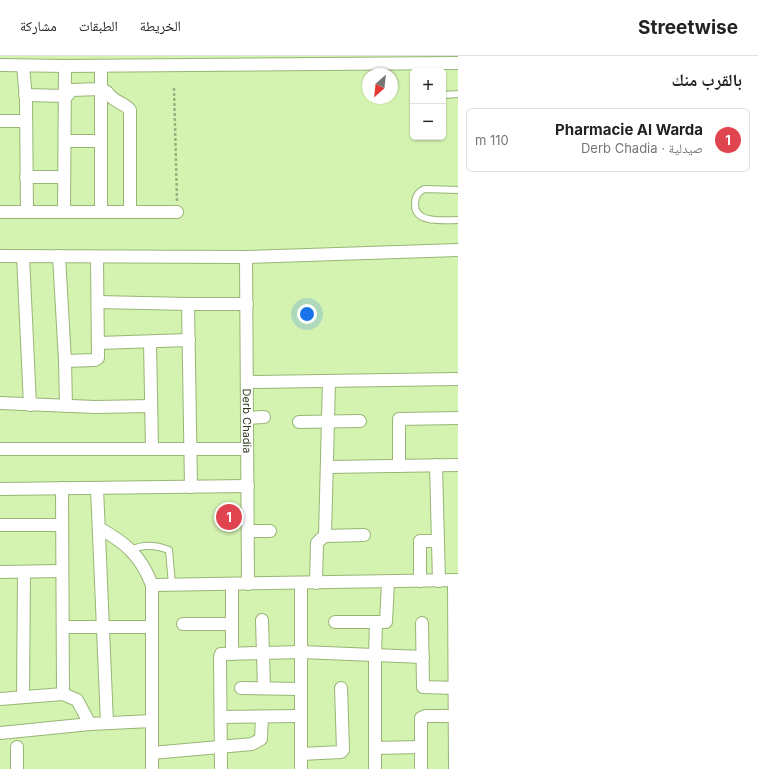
<!DOCTYPE html>
<html lang="ar">
<meta charset="utf-8">
<style>
body{margin:0;font-family:Inter,"Noto Naskh Arabic",sans-serif;background:#f2f2f2;color:#222;direction:rtl}
.controls{position:absolute;right:12px;top:12px;display:grid;overflow:hidden;border-radius:6px;box-shadow:0 1px 3px #0004}
.controls button{width:36px;height:36px;display:grid;place-items:center;padding:0;border:0;border-bottom:1px solid #e0e0e0;background:#fff;color:#222;font:20px sans-serif}
.compass{position:absolute;left:362px;top:12px;width:36px;height:36px;border-radius:50%;background:#fff;box-shadow:0 1px 3px #0004;rotate:207deg}
.you{position:absolute;left:307px;top:258px;width:14px;height:14px;margin:-10px;border:3px solid #fff;border-radius:50%;background:#1a73e8;box-shadow:0 0 0 6px #1a73e833}
.badge{display:grid;place-items:center;width:26px;height:26px;border-radius:50%;background:#833fb2;color:#fff;font-size:13px;font-weight:700}
.pin{position:absolute;translate:-50% -50%;border:2px solid #fff;box-shadow:0 1px 4px #0006}
.list{margin:0;padding:0;list-style:none}
h2{display:flex;justify-content:space-between;align-items:center;height:52px;margin:0;padding:0 16px;font-size:17px}
h2 small{font-size:13px;font-weight:400;color:#767676}
.list li{display:grid;grid-template-columns:26px 1fr auto;gap:12px;align-items:center;box-sizing:border-box;height:64px;margin:0 8px 8px;padding:0 8px;border:1px solid #e0e0e0;border-radius:6px}
.list b{display:block;font-size:15px;white-space:nowrap}
.list p{margin:0;font-size:13px;white-space:nowrap;color:#767676}
.list em{font-size:13px;font-style:normal;color:#767676}
.map{position:relative;flex:none;width:458px;height:713px;overflow:hidden;direction:ltr}
header{display:flex;align-items:center;gap:24px;box-sizing:border-box;height:56px;padding:0 20px;background:#fff;border-bottom:1px solid #e0e0e0}
header strong{font-size:19px}
nav{display:flex;gap:22px;margin-inline-start:auto;font-size:14px}
main{display:flex}
aside{flex:1;background:#fff}
.map>svg:first-child{display:block}
.lines{fill:none;stroke-linecap:round;stroke-linejoin:round}
.lane-casing{stroke:#98b576;stroke-width:8}
.street-casing{stroke:#98b576;stroke-width:14}
.path{stroke:#9ab27e;stroke-width:2.5;stroke-dasharray:3 2;stroke-linecap:butt}
.lane{stroke:#fff;stroke-width:6}
.street{stroke:#fff;stroke-width:12}
.labels{text-anchor:middle;dominant-baseline:central;stroke-width:3;stroke-linejoin:round;paint-order:stroke}
.street-label{font-size:11px;fill:#2e391f;stroke:#fff}
</style>
<header>
<strong>Streetwise</strong>
<nav><a>الخريطة</a><a>الطبقات</a><a>مشاركة</a></nav>
</header>
<main>
<aside>
<h2>بالقرب منك<small></small></h2>
<ul class="list">
<li><span class="badge" style="background:#e0444e">1</span><div><b>Pharmacie Al Warda</b><p>صيدلية · Derb Chadia</p></div><em>110 m</em></li>
</ul>
</aside>
<div class="map">
<svg width="458" height="713" viewBox="0 0 458 713">
<rect width="100%" height="100%" fill="#d4f3b1"/>
<g class="lines">
<g class="lane-casing">
<path id="lane" d="M443 39 458 38
M458 134 424 133C417 137 415 141 415 149 415 168 445 164 458 164
M131 494C143 488 156 489 169 494L172 529"/>
</g>
<g class="street-casing">
<g id="street">
<path d="M0 9 65 10 458 7"/>
<path d="M23 10 26 43 27 156"/>
<path d="M25 39 65 40 68 39 71 34 101 33 107 36C114 47 122 45 130 54V156"/>
<path d="M0 65H26"/>
<path d="M65 85H101"/>
<path d="M26 121H64"/>
<path d="M0 156H177"/>
<path d="M64 156 65 10"/>
<path d="M101 156V10"/>
<path d="M0 200 246 201 458 194"/>
<path d="M23 200 30 349"/>
<path d="M59 200 65 305 66 350"/>
<path id="s1" d="M246 201 248 528"/>
<path d="M98 246 188 248H247"/>
<path d="M188 248 191 431"/>
<path d="M150 286 152 393"/>
<path d="M98 287 189 284"/>
<path d="M65 305 95 304 98 302 97 201"/>
<path d="M247 326 458 323"/>
<path d="M0 347 95 351 151 350"/>
<path d="M247 362 264 361"/>
<path d="M299 366 360 365"/>
<path d="M0 393H247"/>
<path d="M436 409 439 525"/>
<path d="M399 410V363L458 362"/>
<path d="M327 411 458 409"/>
<path d="M62 432 63 638"/>
<path d="M97 432 107 667"/>
<path d="M0 433 248 430"/>
<path d="M0 469H62"/>
<path d="M99 472C126 487 141 500 152 529V713"/>
<path d="M248 475H270"/>
<path d="M325 480 329 325"/>
<path d="M0 516 62 515"/>
<path d="M420 525V485H438"/>
<path d="M454 525 455 713"/>
<path d="M316 527 317 487 321 483 325 480 364 479"/>
<path d="M232 528V598"/>
<path d="M301 528V713"/>
<path d="M152 529 458 524"/>
<path d="M262 564 264 632"/>
<path d="M335 566H386L388 527"/>
<path d="M422 567 423 631 458 632"/>
<path d="M183 568H232"/>
<path d="M63 571H152"/>
<path d="M241 632 301 633"/>
<path d="M23 641 24 516"/>
<path d="M0 643 63 638 77 644 90 668"/>
<path d="M221 661 301 660"/>
<path d="M0 677 90 668 152 665"/>
<path d="M375 692 420 691"/>
<path d="M152 697 252 688 261 683 262 661"/>
<path d="M301 698 341 696 343 694 341 632"/>
<path d="M17 713V691"/>
<path d="M221 713 220 601 221 598 301 596 423 601"/>
<path d="M375 713V600L376 566"/>
<path d="M421 713V662L425 660H455"/>
</g>
</g>
<path class="path" d="M174 32 177 145"/>
<use href="#lane" class="lane"/>
<use href="#street" class="street"/>
</g>
<g class="labels">
<g class="street-label">
<text stroke="none"><textPath href="#s1" startOffset="164">Derb Chadia</textPath></text>
</g>
</g>
</svg>
<div class="controls">
<button>+</button>
<button>−</button>
</div>
<svg class="compass" viewBox="-18 -18 36 36"><path d="M0-13l5 13h-10z" fill="#e53935"/><path d="M0 13l5-13h-10z" fill="#767676"/></svg>
<div class="you"></div>
<div class="pin badge" style="left:229px;top:461px;background:#e0444e">1</div>
</div>
</main>
